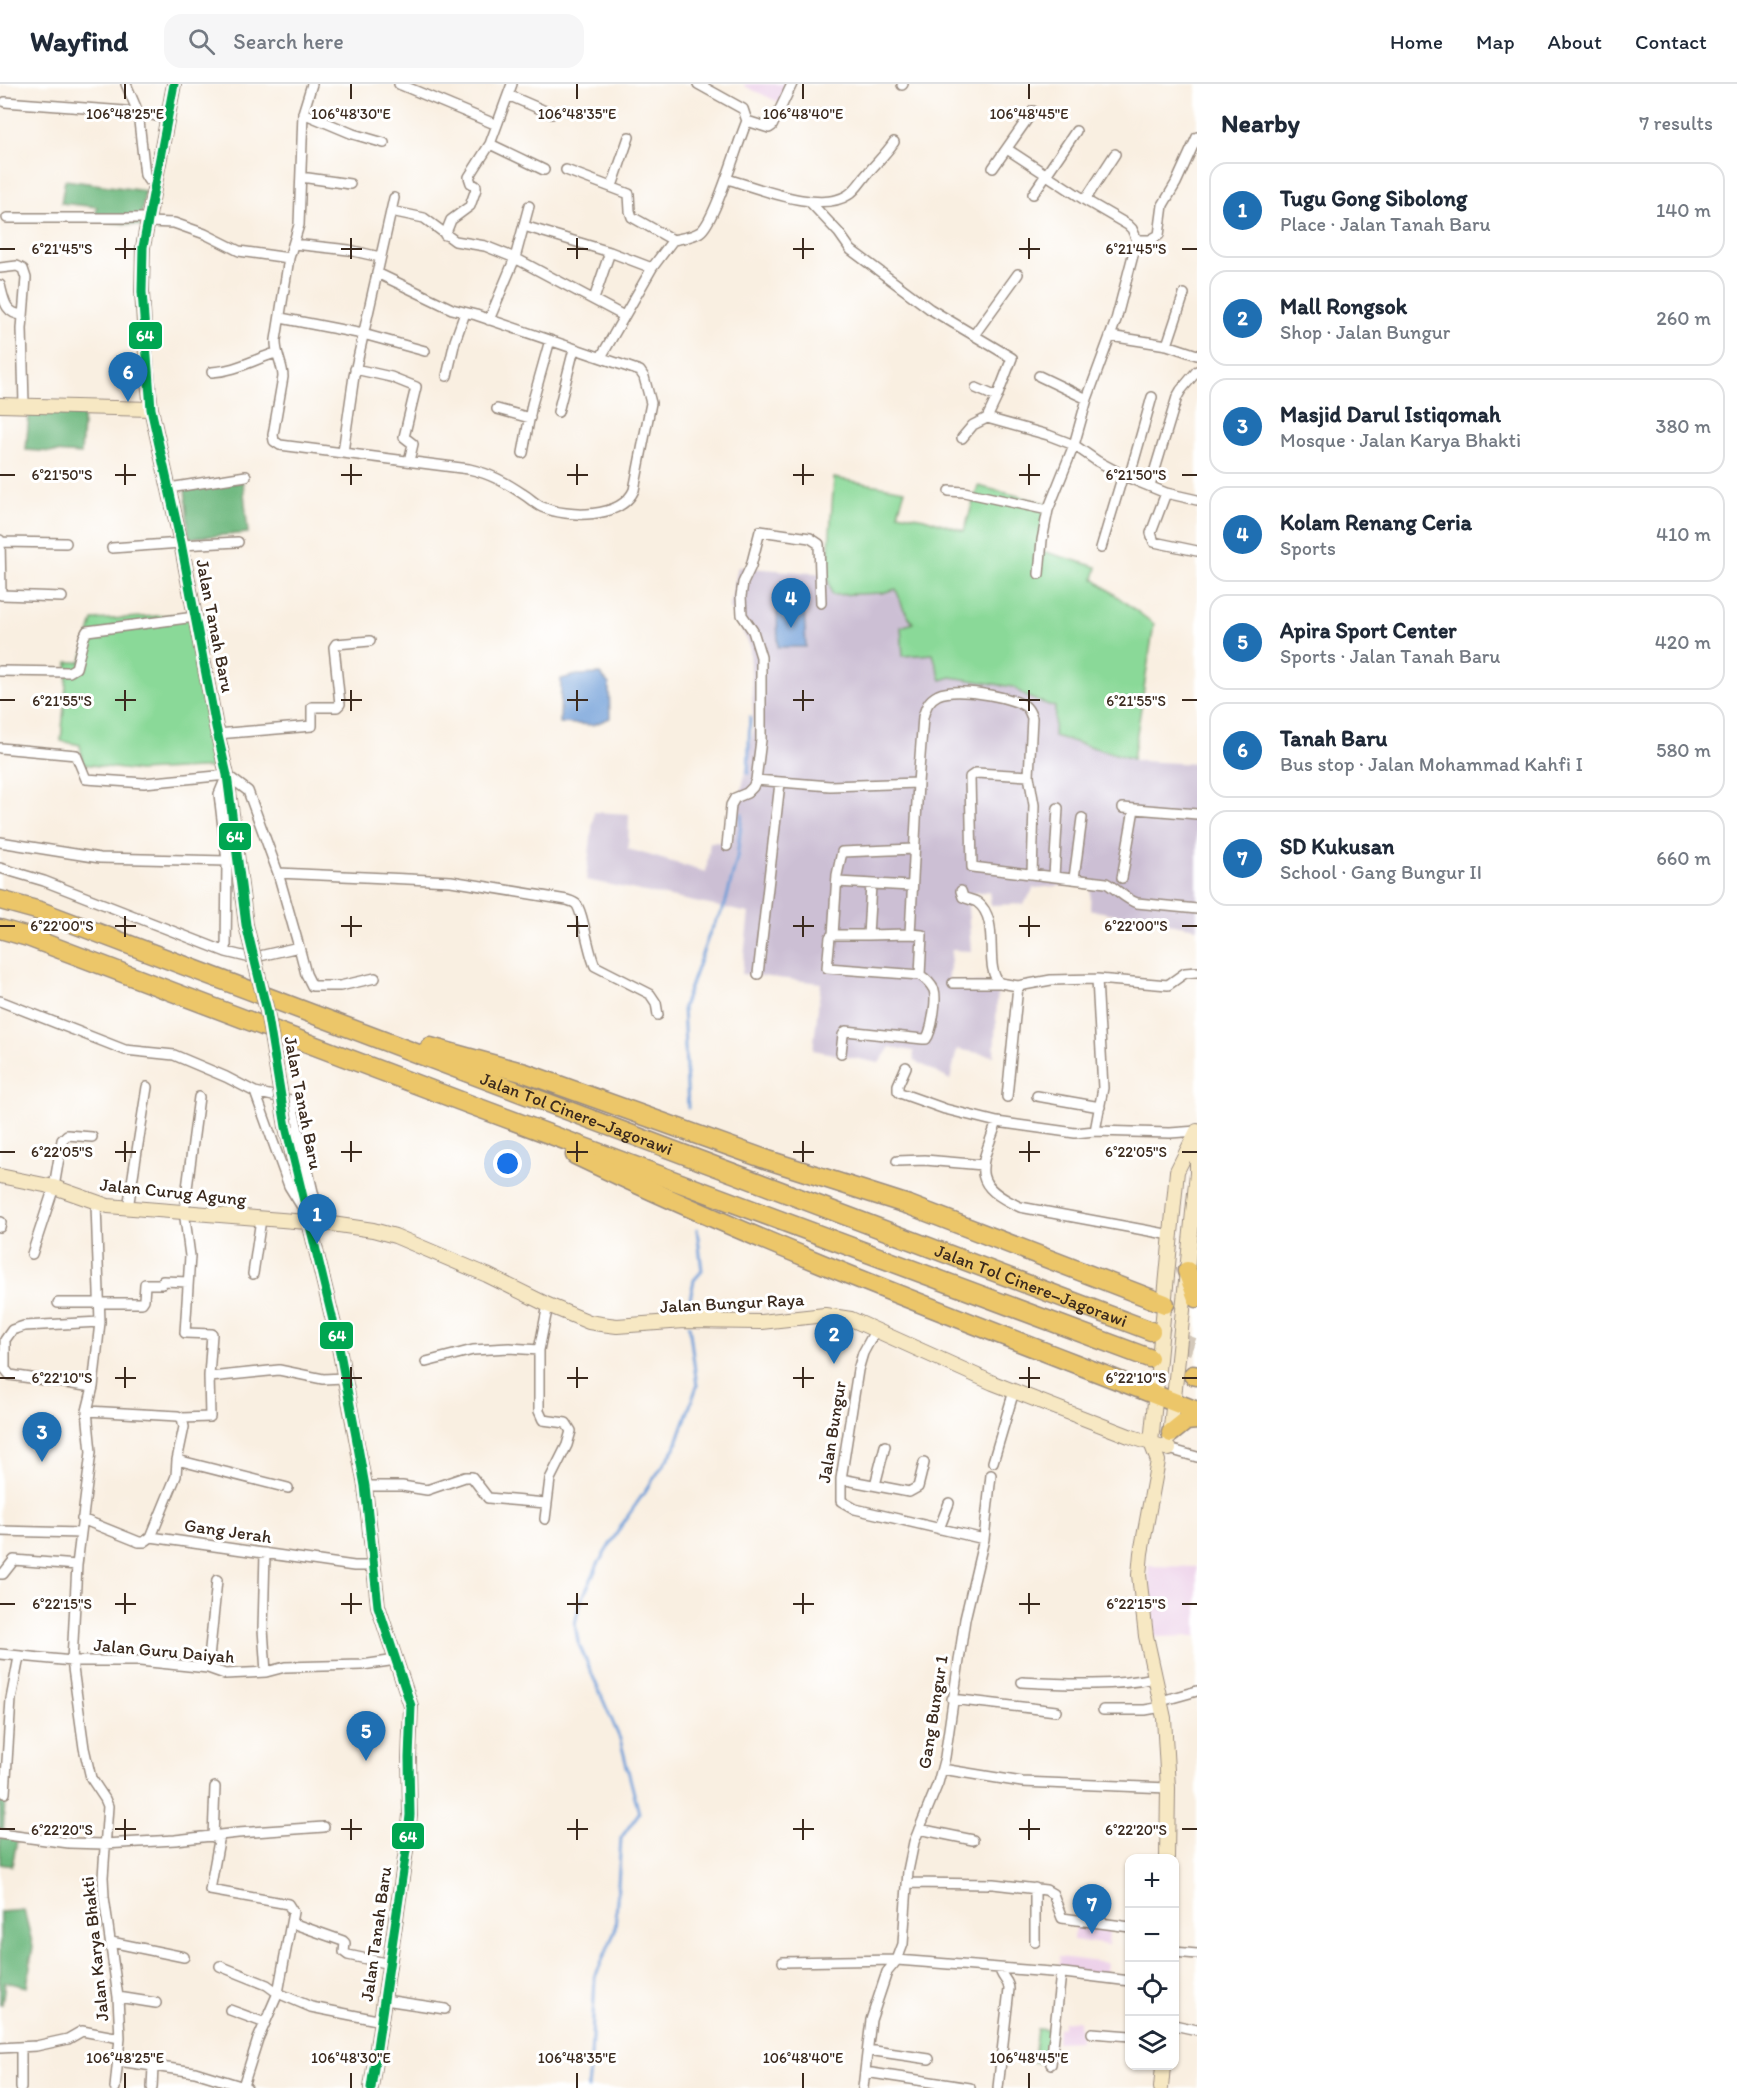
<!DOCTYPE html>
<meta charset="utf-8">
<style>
body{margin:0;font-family:Itim,sans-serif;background:#f6f6f7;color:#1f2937}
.controls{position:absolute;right:18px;bottom:18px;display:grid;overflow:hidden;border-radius:12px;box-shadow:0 2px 4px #0004}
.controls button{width:54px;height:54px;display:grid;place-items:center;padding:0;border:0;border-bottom:2px solid #e0e1e3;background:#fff;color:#1f2937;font:30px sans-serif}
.you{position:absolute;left:508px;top:1080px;width:21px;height:21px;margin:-15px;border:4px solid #fff;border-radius:50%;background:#1a73e8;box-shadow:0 0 0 9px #1a73e833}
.badge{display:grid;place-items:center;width:39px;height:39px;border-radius:50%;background:#1f6fb2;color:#fff;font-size:20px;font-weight:700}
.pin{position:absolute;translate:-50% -50px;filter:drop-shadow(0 2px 3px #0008)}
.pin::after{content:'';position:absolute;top:32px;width:21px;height:18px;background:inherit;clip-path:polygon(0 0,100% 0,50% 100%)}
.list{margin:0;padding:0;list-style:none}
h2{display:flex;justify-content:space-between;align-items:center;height:78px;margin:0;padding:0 24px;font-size:26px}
h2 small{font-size:20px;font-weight:400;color:#747a83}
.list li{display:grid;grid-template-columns:39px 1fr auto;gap:18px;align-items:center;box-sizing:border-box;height:96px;margin:0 12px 12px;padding:0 12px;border:2px solid #e0e1e3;border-radius:18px}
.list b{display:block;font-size:22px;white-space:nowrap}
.list p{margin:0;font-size:20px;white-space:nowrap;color:#747a83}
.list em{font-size:20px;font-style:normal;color:#747a83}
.icon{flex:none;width:33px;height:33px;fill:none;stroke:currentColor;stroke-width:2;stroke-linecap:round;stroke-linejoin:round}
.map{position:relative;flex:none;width:1197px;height:2004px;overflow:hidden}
header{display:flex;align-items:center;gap:36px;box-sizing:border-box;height:84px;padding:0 30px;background:#fff;border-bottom:2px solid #e0e1e3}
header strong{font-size:28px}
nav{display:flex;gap:33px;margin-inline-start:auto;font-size:21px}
.search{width:420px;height:54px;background:#f6f6f7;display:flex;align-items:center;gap:15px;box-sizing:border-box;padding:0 21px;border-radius:18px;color:#747a83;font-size:22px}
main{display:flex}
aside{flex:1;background:#fff}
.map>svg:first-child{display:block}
.built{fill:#edd1e9}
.industrial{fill:#ccbfd4}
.green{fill:#8ad998;stroke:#62825b;stroke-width:1.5}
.forest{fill:#6fb980;stroke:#55724f;stroke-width:1.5}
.water{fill:#6e9dd7;stroke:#54647a;stroke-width:1.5}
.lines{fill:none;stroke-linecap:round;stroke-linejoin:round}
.stream{stroke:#6e9dd7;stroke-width:3}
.highway-tunnel{stroke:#d3c8ba;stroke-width:18;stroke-dasharray:18 9;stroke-linecap:butt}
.street-casing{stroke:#9a8c80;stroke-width:12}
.secondary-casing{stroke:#9a8c80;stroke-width:16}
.highway-casing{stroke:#9a8c80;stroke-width:21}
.street{stroke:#fff;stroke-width:9}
.secondary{stroke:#f7e8c3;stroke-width:14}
.highway{stroke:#ecc669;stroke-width:18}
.secondary-bridge-casing{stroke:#9a8c80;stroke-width:16;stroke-linecap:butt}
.secondary-bridge{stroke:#f7e8c3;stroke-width:14}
.bus-1-casing{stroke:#fff;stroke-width:14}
.bus-1{stroke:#00a651;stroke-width:9}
.ticks{fill:none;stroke:#3b2a1e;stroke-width:2}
.labels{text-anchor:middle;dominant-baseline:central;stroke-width:6;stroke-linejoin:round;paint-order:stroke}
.street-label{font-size:18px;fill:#3b2a1e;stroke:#fff}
.ticks-label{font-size:15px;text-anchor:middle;fill:#3b2a1e;stroke:#fff;stroke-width:6;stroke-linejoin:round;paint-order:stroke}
.line-badge{stroke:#fff;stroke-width:2}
.badge-label{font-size:16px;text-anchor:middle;font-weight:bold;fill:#fff}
</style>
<header>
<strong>Wayfind</strong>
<div class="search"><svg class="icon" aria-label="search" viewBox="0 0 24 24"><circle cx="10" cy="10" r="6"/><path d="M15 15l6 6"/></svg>Search here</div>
<nav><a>Home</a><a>Map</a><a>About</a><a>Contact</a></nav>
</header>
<main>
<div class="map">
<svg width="1197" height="2004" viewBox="0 0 1197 2004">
<rect width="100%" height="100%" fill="#fff"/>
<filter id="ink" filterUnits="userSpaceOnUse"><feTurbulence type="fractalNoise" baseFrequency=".0167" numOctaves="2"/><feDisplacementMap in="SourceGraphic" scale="12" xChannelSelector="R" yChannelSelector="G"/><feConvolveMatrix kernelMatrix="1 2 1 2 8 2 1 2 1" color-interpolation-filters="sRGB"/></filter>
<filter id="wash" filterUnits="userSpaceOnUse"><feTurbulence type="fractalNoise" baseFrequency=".008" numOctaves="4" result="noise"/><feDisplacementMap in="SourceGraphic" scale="24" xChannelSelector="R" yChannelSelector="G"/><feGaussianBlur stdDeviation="1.35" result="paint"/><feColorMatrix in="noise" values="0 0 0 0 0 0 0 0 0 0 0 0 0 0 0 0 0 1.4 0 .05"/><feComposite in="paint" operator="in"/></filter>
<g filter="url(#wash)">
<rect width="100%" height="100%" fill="#f9efe1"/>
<path class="built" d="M745 0H791L783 20 744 2Z
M1148 1482 1197 1483V1552L1153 1553Z
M1075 1840 1109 1845 1108 1861 1074 1856Z
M1059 1873 1107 1879 1105 1893 1058 1887Z
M1079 1936 1080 1957 1057 1958 1058 1944 1063 1943V1938Z"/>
<path class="industrial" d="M738 483 827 490 832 511 882 509 896 505 903 524 951 593 1013 603 1027 613 1055 623V652L1139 677 1197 680V844L1090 826 1091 799 1034 804 1024 820 991 821 989 807 967 810 971 867 952 866 948 898 998 900 994 972 957 965 950 996 914 976 913 967 890 963 879 979 813 966 821 899 742 890 749 829 586 796 594 728 629 730 628 765 706 788 710 758 731 759 754 645 750 562 730 523Z"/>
<path class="green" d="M834 394 905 406 898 429 924 434 964 447 978 402 1050 420 1042 467 1097 483 1094 495 1154 540 1133 675 1054 652 1055 623 1027 613 1013 603 951 593 941 596 933 570 903 572 901 543 913 539 903 524 896 505 882 509 832 511 827 490Z
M190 530 220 683 138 687 83 680 80 661 61 657 68 578H81L93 536Z
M1037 1945 1053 1946 1046 1979 1033 1978Z"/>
<path class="forest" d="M65 96 145 107 140 142 95 136 97 123 61 119Z
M30 319 84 323 81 370 26 366Z
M243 398 248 449 189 454 185 403Z
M0 1716 5 1717 3 1749 18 1751 12 1782 0 1780Z
M24 1826 33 1862 27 1903 5 1898 2 1921H0V1828Z"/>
<path class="water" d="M804 524 806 563H778L777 525Z
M600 590 609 600 610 634 593 641 560 639 561 595 577 591Z"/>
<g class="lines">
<path class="stream" d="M748 689 750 633
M688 1024 683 923 710 848 725 821 737 774 742 730
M688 1234 687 1229 694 1196 702 1187 697 1145
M588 2004 591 1975 595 1893 615 1847 621 1754 639 1729 620 1655 578 1558 575 1540 579 1522 598 1480 623 1439 675 1364 697 1302 689 1241"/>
</g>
</g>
<g filter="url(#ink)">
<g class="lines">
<path class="highway-tunnel" d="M1151 1247 1197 1264"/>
<g class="street-casing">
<path id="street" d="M126 0 138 28 145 91 148 96 155 98
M312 0 303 29 299 141 289 174 276 256C275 270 283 280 283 293L273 351 274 357 280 361 469 385C491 390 505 398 523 410 530 414 535 420 542 423 568 434 621 435 634 406L651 319 644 293 640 287 476 231 452 225 377 189
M399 0 497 41
M902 1 903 0
M508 11 552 30
M5 18 138 28 167 34
M303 29 353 50 384 59
M747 37 769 44 772 42 792 0
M490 60 544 86
M1007 65 1085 116 1128 141 1132 145 1137 156 1116 236 1087 315 1074 361 1048 426 1042 456 1039 490
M993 84 1033 27
M566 86 629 110 630 127 632 133 673 156
M301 93 350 100
M727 95C757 103 819 130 848 111 856 106 861 97 867 90 876 79 886 70 894 58
M612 102 629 53
M1033 110 1076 47
M1085 116 1115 70
M810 118 839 149 851 166 930 225 1012 274 997 313 987 334 973 341 962 354
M391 127 424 134 455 157 485 162 515 174 529 122
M7 134H147
M147 138 174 139 205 150 239 167 289 174
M524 142 610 168 652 184
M445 151 451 136 470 122 476 105V102L471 99 469 93 490 60 512 0
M1137 156H1150L1159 151 1163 121 1176 99 1197 53
M294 160 349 166 380 173
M0 184 17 182 23 185 26 194 22 245 24 320
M0 201C4 216 5 230 23 231
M594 215 610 168
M281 234 363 250 425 267
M489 236 515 174 624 232
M974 251 1018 190
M1110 252 1167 261 1197 271
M1167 261 1184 210
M601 273 652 184 673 156C682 154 693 153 700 148 715 138 738 57 747 37L743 25 698 0
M355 285 391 293 416 303 404 353 413 360 409 377
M212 288C236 287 254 275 276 269
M447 292 455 257 465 229
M1039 292 1087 315
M976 304 997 313
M497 325 530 334
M558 328 574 265
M987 334 1048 351 1074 361 1097 377 1129 394 1166 409 1197 416
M343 368 354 292 394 114
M523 369 532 320 550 256
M1129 394 1152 313
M1150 402 1177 313 1181 306 1197 287
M169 404 246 392
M949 407 964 408 1048 426
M1166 409 1151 449 1154 458 1197 467
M0 456 1 511 62 513
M0 458 66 459
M181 461 238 458
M112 464 181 459
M1101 464 1123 391
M0 587 69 588 76 584 84 553 87 547 195 533
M217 650 312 642V623H337L340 620 334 563 336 560 370 557
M0 664 76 671 86 695 144 699 227 691 248 707 278 789 299 863 251 874 226 868 44 797 0 784
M1029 692 976 689 970 693 972 783 1106 799C1117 805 1125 815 1137 819L1197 825
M756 696 830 702 918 699
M1123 724 1197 730
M0 758 100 774 227 777
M727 762 731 721 735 714 747 709 753 703 756 696 761 656V573L753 547 742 531 741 512 743 499 751 482 760 447 810 454 819 460 821 519
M278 789 451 797 567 816C570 817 574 818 576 820 583 827 588 868 595 882L650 910 656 919 658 931
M1054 792 1058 724
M1074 794 1082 734
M1122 794 1134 725
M837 798 911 802
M871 801 868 851H833L830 853 827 884 920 891
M961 807 963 813C967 815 973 816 977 818 1002 836 982 884 1000 899L1018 902 1051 896 1097 895 1168 901 1185 889 1197 888
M833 851 837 791 842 768 914 765
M868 851 910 850
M299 863 306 890 312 902H340L375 894
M226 868 227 777 219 710 227 691
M758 890 780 699
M953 899H1000
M0 917 125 966 174 971 226 993 255 1008 291 1016 314 1112 311 1135
M841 969 843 951 846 947 923 955H926C932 948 937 915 934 906 931 900 926 895 920 891L922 851 910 850 918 699 923 633C926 623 928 616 938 611 956 603 1008 612 1025 622 1029 625 1030 629 1032 634L1029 692 1034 721 1032 790
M906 983 898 1001V1007L900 1009 945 1025 997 1038 1075 1049 1095 1047 1170 1049 1197 1047
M255 1008 289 1102 302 1123
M1037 1012 1100 1023
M1007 1013 1018 902
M997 1038C980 1084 969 1100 1020 1123L1171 1151
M1095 1047 1103 1004 1097 895
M897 1077 925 1076 983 1081
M96 1120 100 1238 93 1303 87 1327 91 1368 77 1481 72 1577 84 1664 91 1694 105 1715 108 1722 103 1793 104 1813 118 1913 120 1954 115 2004
M128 1124 147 1003
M0 1143 1 1138
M32 1170 54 1103 62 1056 67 1051 92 1053
M253 1190 261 1135
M58 1219H142L144 1216 145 1200H162L163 1197 188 1198
M875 1247 863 1269 858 1286 841 1395V1417L855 1425 984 1455
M426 1278 473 1266 509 1264 539 1266
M210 1293 279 1286 323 1295 344 1294
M93 1303 10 1291 5 1285V1256L12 1246 24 1242 100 1238
M87 1327 178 1332 182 1334 184 1343 177 1376 176 1392 151 1453
M182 1334 210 1333 209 1292 212 1250 185 1249 190 1172 184 1127 199 1013
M1169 1365 1197 1373
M177 1376 288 1404
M993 1378 1014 1307
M841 1395 909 1408 918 1403 924 1379
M875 1401 885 1362
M365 1402H402L427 1406 465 1393H472L488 1414 546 1419
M82 1435 139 1458H144L151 1453 354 1482H375
M545 1435 550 1395 567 1361 571 1347 566 1339 543 1336 539 1327V1266L548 1221
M939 1445 949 1419
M0 1447 81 1449
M265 1469 263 1545 266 1588
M0 1490H3L14 1476 77 1481
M0 1570 72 1577H140L208 1584 225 1590 266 1588 285 1583 362 1581 396 1576
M208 1584 217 1496
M1022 1598C1066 1600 1111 1603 1155 1594
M952 1615 1056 1627
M1161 1617 1197 1607
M1103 1626H1145L1162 1623
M942 1685 1022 1698 1168 1704
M5 1709 11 1615 19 1573
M919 1745 973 1756
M0 1750 69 1759 104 1760 175 1756 238 1749 324 1743
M220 1751 210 1806 288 1820 293 1828 278 1909 258 1955 243 2002
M213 1753 215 1703
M907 1799 993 1800 1046 1806 1053 1810 1062 1834 1130 1843
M1035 1804V1858
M292 1839 343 1857 345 1859 344 1868 348 1871 390 1880
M111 1858 184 1873
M1174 1868 1197 1870
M783 1878 897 1876 1064 1889 1130 1897
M220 1882 267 1901 278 1909 311 1923 382 1937
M118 1913 156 1919
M385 1916 445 1925
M230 1926 265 1939
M1174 1941 1197 1946
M1092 1949 1130 1952
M0 1964 36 1962 68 1955 82 1947 120 1954
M868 1966 929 1975
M118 1977 195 1988 247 2004
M1051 1980 1061 1889
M865 1988 970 2004
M21 2004V1964
M152 2004 153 1983
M863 2004 871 1936 887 1888 897 1876 903 1860 908 1787 914 1758 938 1699 945 1673 965 1535 984 1455 991 1391
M998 2004 1009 1905C1009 1897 1001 1893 1000 1885"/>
</g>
<g class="secondary-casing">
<path id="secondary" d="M174 0 143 163 142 208 147 287 151 325 181 459 216 643 227 691 246 841
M0 321 151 325
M286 1043 337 1253 365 1402 378 1522 411 1622 409 1674 410 1731 407 1760 371 2004
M0 1092 54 1103 108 1122 332 1140 373 1146 395 1152 487 1191 548 1221 589 1238 601 1240 617 1242 684 1237 761 1238 825 1231 851 1235 993 1299 1129 1352 1169 1365
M1170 1353 1197 1089V1052
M1167 1774 1168 1704 1164 1634 1146 1552 1139 1491 1141 1469 1158 1377 1151 1359 1177 1087 1197 1047
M1161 2004 1163 1982"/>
</g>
<g class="highway-casing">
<g id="highway">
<path id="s1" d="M0 816 40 827 1151 1247"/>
<path d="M0 845 28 853 471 1021 1149 1274"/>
<path d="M430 963 525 989 768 1076 909 1121 1165 1220"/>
<path d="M575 1071C777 1168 988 1245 1197 1327"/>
<path d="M1187 1187 1197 1214"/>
<path d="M1193 1291 1197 1292"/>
<path d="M1171 1349 1186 1337 1197 1336"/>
</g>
</g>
<use href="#street" class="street"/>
<use href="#secondary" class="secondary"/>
<use href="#highway" class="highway"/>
<g class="secondary-bridge-casing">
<path id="secondary-bridge" d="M246 841 267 927 286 1043"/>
</g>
<use href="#secondary-bridge" class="secondary-bridge"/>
<g class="bus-1-casing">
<path id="bus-1" d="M174 0 143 163 142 208 151 325 181 459 216 643 227 691 246 841 267 927 286 1043 337 1253 356 1352 365 1402 378 1522 411 1622 409 1674 410 1731 407 1760 371 2004"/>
</g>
<use href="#bus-1" class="bus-1"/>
</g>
</g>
<path class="ticks" d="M125 0V15M351 0V15M577 0V15M803 0V15M1029 0V15M125 154V175M351 154V175M577 154V175M803 154V175M1029 154V175M0 165H15M115 165H136M341 165H362M567 165H588M793 165H814M1019 165H1040M1182 165H1197M125 380V401M351 380V401M577 380V401M803 380V401M1029 380V401M0 391H15M115 391H136M341 391H362M567 391H588M793 391H814M1019 391H1040M1182 391H1197M125 606V627M351 606V627M577 606V627M803 606V627M1029 606V627M0 616H15M115 616H136M341 616H362M567 616H588M793 616H814M1019 616H1040M1182 616H1197M125 832V853M351 832V853M577 832V853M803 832V853M1029 832V853M0 842H15M115 842H136M341 842H362M567 842H588M793 842H814M1019 842H1040M1182 842H1197M125 1057V1078M351 1057V1078M577 1057V1078M803 1057V1078M1029 1057V1078M0 1068H15M115 1068H136M341 1068H362M567 1068H588M793 1068H814M1019 1068H1040M1182 1068H1197M125 1283V1304M351 1283V1304M577 1283V1304M803 1283V1304M1029 1283V1304M0 1294H15M115 1294H136M341 1294H362M567 1294H588M793 1294H814M1019 1294H1040M1182 1294H1197M125 1509V1530M351 1509V1530M577 1509V1530M803 1509V1530M1029 1509V1530M0 1520H15M115 1520H136M341 1520H362M567 1520H588M793 1520H814M1019 1520H1040M1182 1520H1197M125 1735V1756M351 1735V1756M577 1735V1756M803 1735V1756M1029 1735V1756M0 1745H15M115 1745H136M341 1745H362M567 1745H588M793 1745H814M1019 1745H1040M1182 1745H1197M125 1989V2004M351 1989V2004M577 1989V2004M803 1989V2004M1029 1989V2004"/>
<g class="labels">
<g class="street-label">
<text transform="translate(215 542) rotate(79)">Jalan Tanah Baru</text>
<text transform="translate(303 1019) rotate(79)">Jalan Tanah Baru</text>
<text stroke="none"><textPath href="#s1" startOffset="615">Jalan Tol Cinere–Jagorawi</textPath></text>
<text transform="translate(173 1108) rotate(6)">Jalan Curug Agung</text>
<text stroke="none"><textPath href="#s1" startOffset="1101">Jalan Tol Cinere–Jagorawi</textPath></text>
<text transform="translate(732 1219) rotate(-3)">Jalan Bungur Raya</text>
<text transform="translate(832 1348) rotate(-81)">Jalan Bungur</text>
<text transform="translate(228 1447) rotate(8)">Gang Jerah</text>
<text transform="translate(164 1567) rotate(5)">Jalan Guru Daiyah</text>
<text transform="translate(933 1628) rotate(-81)">Gang Bungur 1</text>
<text transform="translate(376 1850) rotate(-82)">Jalan Tanah Baru</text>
<text transform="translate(95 1865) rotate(-96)">Jalan Karya Bhakti</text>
</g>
</g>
<g class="ticks-label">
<text x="125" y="35">106°48'25"E</text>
<text x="351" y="35">106°48'30"E</text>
<text x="577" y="35">106°48'35"E</text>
<text x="803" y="35">106°48'40"E</text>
<text x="1029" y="35">106°48'45"E</text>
<text x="62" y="170">6°21'45"S</text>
<text x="1136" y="170">6°21'45"S</text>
<text x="62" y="396">6°21'50"S</text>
<text x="1136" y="396">6°21'50"S</text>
<text x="62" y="622">6°21'55"S</text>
<text x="1136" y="622">6°21'55"S</text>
<text x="62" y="847">6°22'00"S</text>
<text x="1136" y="847">6°22'00"S</text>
<text x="62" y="1073">6°22'05"S</text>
<text x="1136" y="1073">6°22'05"S</text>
<text x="62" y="1299">6°22'10"S</text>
<text x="1136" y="1299">6°22'10"S</text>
<text x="62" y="1525">6°22'15"S</text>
<text x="1136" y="1525">6°22'15"S</text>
<text x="62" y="1751">6°22'20"S</text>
<text x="1136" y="1751">6°22'20"S</text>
<text x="125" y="1979">106°48'25"E</text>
<text x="351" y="1979">106°48'30"E</text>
<text x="577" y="1979">106°48'35"E</text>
<text x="803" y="1979">106°48'40"E</text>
<text x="1029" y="1979">106°48'45"E</text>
</g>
<g class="line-badge">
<rect x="128" y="237" width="35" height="29" rx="6" fill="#00a651"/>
<rect x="218" y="738" width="34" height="29" rx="6" fill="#00a651"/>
<rect x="319" y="1237" width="35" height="29" rx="6" fill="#00a651"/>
<rect x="391" y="1738" width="34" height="28" rx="6" fill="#00a651"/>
</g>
<g class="badge-label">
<text x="145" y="257">64</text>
<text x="235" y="758">64</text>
<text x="337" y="1257">64</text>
<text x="408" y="1758">64</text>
</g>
</svg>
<div class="controls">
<button>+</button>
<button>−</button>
<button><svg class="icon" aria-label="locate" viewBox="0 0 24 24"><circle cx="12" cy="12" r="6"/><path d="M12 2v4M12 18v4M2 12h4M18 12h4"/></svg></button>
<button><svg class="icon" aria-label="layers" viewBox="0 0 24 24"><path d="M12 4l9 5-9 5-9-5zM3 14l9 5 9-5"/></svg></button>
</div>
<div class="you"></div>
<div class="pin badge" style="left:317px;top:1160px">1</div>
<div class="pin badge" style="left:834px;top:1280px">2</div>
<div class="pin badge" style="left:42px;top:1378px">3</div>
<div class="pin badge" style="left:791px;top:544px">4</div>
<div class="pin badge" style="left:366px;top:1677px">5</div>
<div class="pin badge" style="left:128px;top:318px">6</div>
<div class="pin badge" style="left:1092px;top:1850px">7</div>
</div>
<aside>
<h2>Nearby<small>7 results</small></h2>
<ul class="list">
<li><span class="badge">1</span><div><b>Tugu Gong Sibolong</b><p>Place · Jalan Tanah Baru</p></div><em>140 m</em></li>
<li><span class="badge">2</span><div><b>Mall Rongsok</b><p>Shop · Jalan Bungur</p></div><em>260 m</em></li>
<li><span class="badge">3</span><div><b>Masjid Darul Istiqomah</b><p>Mosque · Jalan Karya Bhakti</p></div><em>380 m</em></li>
<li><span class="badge">4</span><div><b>Kolam Renang Ceria</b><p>Sports</p></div><em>410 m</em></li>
<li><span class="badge">5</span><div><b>Apira Sport Center</b><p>Sports · Jalan Tanah Baru</p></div><em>420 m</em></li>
<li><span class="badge">6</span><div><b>Tanah Baru</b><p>Bus stop · Jalan Mohammad Kahfi I</p></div><em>580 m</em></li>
<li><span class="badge">7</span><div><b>SD Kukusan</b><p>School · Gang Bungur II</p></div><em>660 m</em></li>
</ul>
</aside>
</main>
